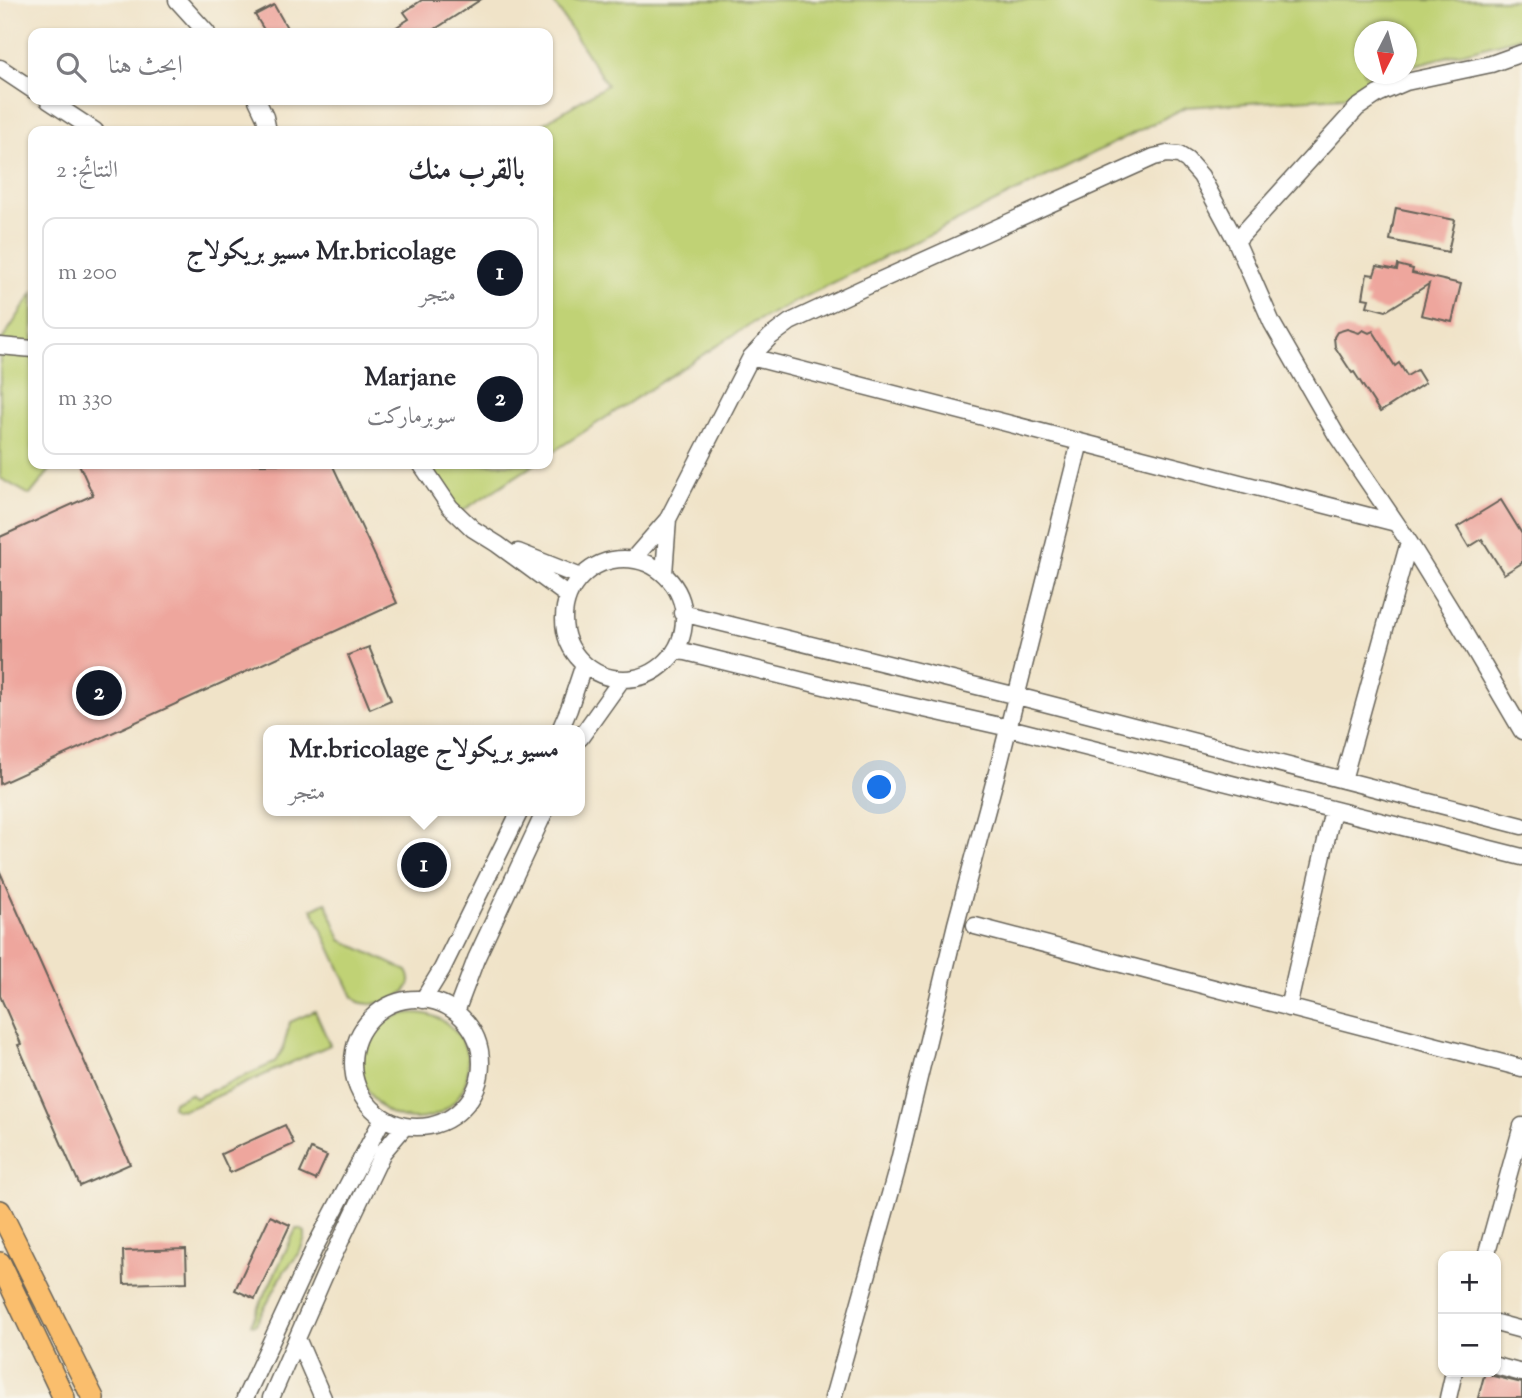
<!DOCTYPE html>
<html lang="ar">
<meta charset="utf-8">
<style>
body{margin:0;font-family:"Sorts Mill Goudy",Amiri,serif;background:#f7f7f7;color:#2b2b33;direction:rtl}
.controls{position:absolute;right:21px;bottom:21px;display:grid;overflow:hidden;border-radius:14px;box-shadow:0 2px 5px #0004}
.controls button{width:63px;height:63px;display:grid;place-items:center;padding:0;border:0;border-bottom:2px solid #e1e1e2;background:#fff;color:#2b2b33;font:35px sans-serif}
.compass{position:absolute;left:1354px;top:21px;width:63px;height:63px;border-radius:50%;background:#fff;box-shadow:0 2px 5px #0004;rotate:186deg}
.you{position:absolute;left:880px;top:788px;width:24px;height:24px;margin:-18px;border:5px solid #fff;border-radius:50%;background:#1a73e8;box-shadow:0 0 0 10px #1a73e833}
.badge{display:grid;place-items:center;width:46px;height:46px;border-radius:50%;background:#111827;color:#fff;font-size:23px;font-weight:700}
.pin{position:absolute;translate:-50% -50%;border:4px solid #fff;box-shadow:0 2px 7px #0006}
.popup{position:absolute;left:263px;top:725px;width:322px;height:91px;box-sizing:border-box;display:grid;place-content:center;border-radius:14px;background:#fff;filter:drop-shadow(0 2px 5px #0005);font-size:23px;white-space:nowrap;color:#7c7c81}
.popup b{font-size:26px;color:#2b2b33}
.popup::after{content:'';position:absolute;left:50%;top:100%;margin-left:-14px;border:14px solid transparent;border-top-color:#fff}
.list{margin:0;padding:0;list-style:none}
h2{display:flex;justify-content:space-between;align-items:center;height:91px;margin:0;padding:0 28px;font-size:30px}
h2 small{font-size:23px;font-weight:400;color:#7c7c81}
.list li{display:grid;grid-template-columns:46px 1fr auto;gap:21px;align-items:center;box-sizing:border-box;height:112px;margin:0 14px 14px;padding:0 14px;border:2px solid #e1e1e2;border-radius:14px}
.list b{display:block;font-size:26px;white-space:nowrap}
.list p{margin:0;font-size:23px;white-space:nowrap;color:#7c7c81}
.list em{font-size:23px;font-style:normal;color:#7c7c81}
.icon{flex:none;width:38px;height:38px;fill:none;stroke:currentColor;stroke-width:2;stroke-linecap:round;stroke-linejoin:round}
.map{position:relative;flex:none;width:1522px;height:1398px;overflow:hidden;direction:ltr}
.search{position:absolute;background:#fff;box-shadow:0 2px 5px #0004;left:28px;top:28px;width:525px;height:77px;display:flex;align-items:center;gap:18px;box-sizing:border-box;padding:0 24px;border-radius:14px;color:#7c7c81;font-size:26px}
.panel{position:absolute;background:#fff;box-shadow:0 2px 5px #0004;left:28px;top:126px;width:525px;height:343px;border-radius:14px;direction:rtl}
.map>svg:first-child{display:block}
.green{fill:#c0d275;stroke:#6e7748;stroke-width:2}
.building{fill:#eea69d}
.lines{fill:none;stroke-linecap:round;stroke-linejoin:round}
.minor-casing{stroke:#666258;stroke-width:19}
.major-casing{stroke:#666258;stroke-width:24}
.minor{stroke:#fff;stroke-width:16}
.major{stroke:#fabe6d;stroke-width:21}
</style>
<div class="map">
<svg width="1522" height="1398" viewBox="0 0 1522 1398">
<rect width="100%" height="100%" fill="#f7f3e8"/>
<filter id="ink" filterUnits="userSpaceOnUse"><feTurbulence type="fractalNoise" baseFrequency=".0143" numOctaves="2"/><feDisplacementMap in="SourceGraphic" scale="14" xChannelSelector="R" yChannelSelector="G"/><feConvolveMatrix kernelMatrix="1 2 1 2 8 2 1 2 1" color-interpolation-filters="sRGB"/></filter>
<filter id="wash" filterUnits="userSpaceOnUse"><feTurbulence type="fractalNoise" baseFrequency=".00686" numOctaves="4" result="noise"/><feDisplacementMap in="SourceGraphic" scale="28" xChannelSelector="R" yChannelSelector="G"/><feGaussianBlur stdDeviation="1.57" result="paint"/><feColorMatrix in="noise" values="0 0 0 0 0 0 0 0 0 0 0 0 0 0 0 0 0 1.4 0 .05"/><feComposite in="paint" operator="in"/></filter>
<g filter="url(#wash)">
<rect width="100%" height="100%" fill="#f0e3c8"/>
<path class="green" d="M552 0H1522V37L1407 67 1406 32H1364V74H1386L1343 97 1186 107 752 323 548 455V131H531L607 85Z
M33 293V464H55L30 495 0 478V343Z
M416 464H535L453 517Z
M326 902 341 940 407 971C422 994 379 1007 362 1003 357 1002 357 1001 353 997L312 909Z
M315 1011 330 1045 202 1103C192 1107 181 1113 172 1107L173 1102 190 1094 195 1098 274 1063 283 1049 290 1022Z
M362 1066a53 53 0 1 1 106 0a53 53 0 1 1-106 0Z
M296 1229H300L305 1232V1238L299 1254 285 1270 256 1324 254 1325 251 1324Z"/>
<g id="blocks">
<path class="building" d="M422 0H480L429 33H387L409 19 404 12Z
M274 5 290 33H266L255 15Z
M1396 208 1455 220 1448 252 1390 240Z
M1398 265 1413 269 1412 273 1461 284 1452 322 1421 315 1429 284 1386 311 1367 306 1369 299 1363 298 1367 274 1374 275 1377 266 1397 270Z
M1347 329 1359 333 1363 330 1369 333 1373 331 1395 366 1399 363 1407 376 1417 370 1425 383 1380 412 1354 372 1352 373 1335 347 1334 337 1337 332Z
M79 464H332L397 603 0 784V537L93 495Z
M1501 500 1522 534V563L1504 574 1482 539 1469 547 1457 527Z
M369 647 391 700 370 709 348 655Z
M0 872 130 1164 80 1186 18 1045 21 1044 0 996Z
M285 1125 294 1144 230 1173 221 1154Z
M311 1149 327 1156 316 1180 300 1173Z
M270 1216 290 1225 255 1299 235 1290Z
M186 1249 187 1282 124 1284 123 1251Z
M1485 1372 1493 1376 1522 1383V1398H1478Z"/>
</g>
</g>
<g filter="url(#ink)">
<use href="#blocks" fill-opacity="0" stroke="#666258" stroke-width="2"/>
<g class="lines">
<g class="minor-casing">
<path id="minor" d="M177 0 207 33
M0 68 33 90
M48 100 95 131
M257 100 265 117 268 131
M1236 241 1357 108 1378 94 1406 82 1491 64 1522 53
M0 346 33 349
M751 357 1080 442 1396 523
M421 464 450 507 473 529 497 544 568 596
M518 552 581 577
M633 559 668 519 751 357 770 337 790 322 863 288 1154 157 1167 154 1179 155 1187 160 1201 176 1236 241 1272 323 1337 436 1409 542 1454 615 1522 731
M564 619a60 60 0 1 1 120 0a60 60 0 1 1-120 0Z
M664 574 668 519
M682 613 1017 696 1522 826
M675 651 686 652 844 691 1009 728 1522 857
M560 730 569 709 584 664
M580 738 622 679
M1343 780 1409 542
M975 926 1522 1068
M353 1063a64 64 0 1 1 128 0a64 64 0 1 1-128 0Z
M423 1000 442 969 520 811
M1288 1008 1333 810
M456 1012 476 959 545 811
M1486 1256 1522 1126
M1496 1323 1522 1330
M297 1338 323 1398
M1496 1366 1522 1373
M245 1398 315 1247 383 1118
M271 1398 329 1265 383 1152 405 1126
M833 1398 896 1173 956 924 1000 761 1080 442
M1448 1398 1454 1372"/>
</g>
<g class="major-casing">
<path id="major" d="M0 1211 93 1398
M0 1263 64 1398"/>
</g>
<use href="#minor" class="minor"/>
<use href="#major" class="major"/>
</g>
</g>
</svg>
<div class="controls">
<button>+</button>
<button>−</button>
</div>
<svg class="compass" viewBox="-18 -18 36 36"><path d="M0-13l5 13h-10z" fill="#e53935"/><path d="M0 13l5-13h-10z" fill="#7c7c81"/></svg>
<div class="you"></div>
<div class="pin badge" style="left:424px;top:865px">1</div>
<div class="popup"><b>Mr.bricolage مسيو بريكولاج</b>متجر</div>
<div class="pin badge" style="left:99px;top:693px">2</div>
<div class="search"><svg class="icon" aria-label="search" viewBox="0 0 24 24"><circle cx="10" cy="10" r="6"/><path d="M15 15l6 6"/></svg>ابحث هنا</div>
<section class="panel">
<h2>بالقرب منك<small>النتائج: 2</small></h2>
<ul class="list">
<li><span class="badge">1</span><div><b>Mr.bricolage مسيو بريكولاج</b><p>متجر</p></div><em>200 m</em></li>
<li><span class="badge">2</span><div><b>Marjane</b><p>سوبرماركت</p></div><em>330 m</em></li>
</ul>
</section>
</div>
